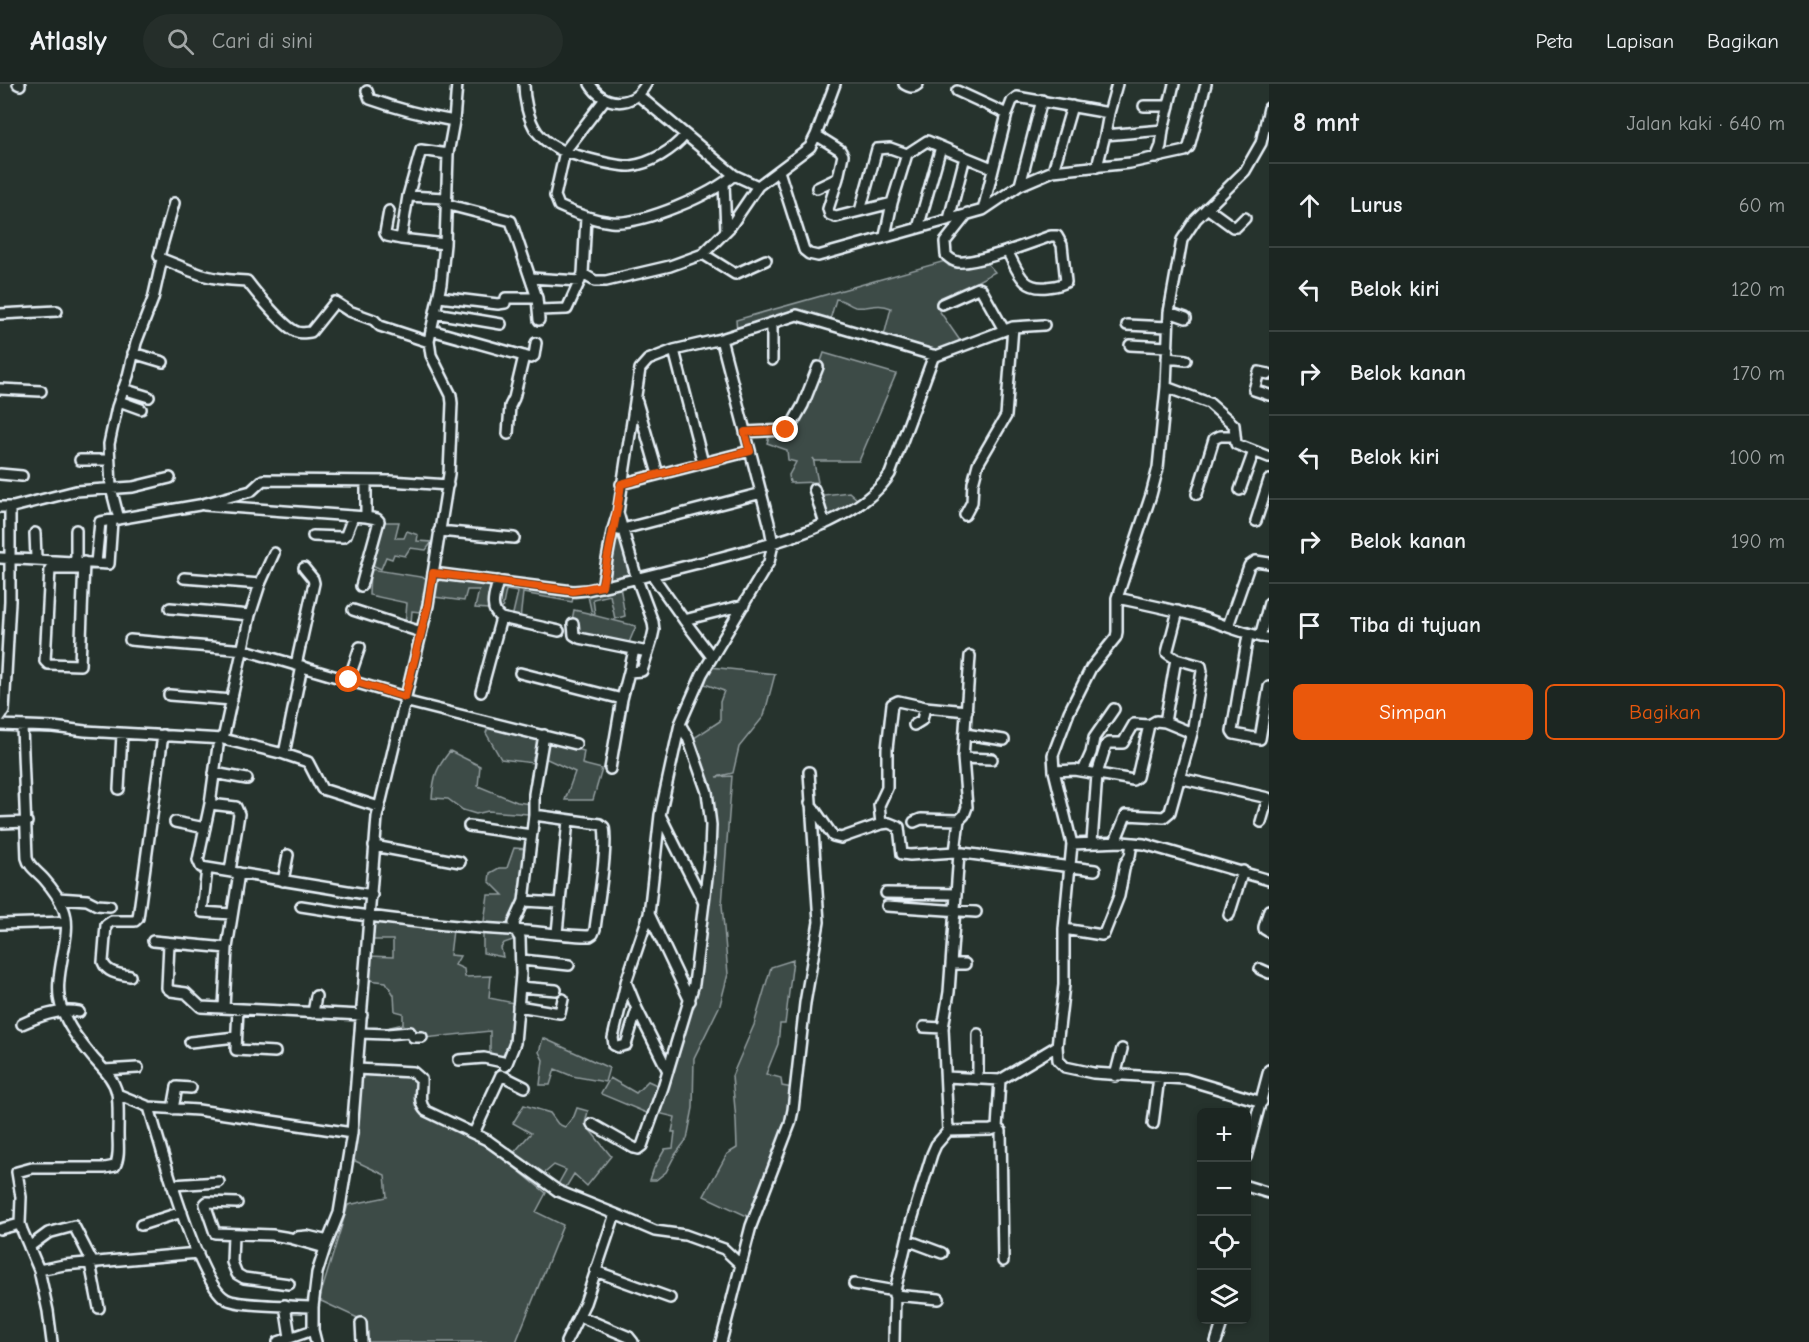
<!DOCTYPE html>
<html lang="id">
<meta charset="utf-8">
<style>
body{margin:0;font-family:"Comic Neue",sans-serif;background:#252e2a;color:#f1f3f6}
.controls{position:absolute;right:18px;bottom:18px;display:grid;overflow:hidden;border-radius:9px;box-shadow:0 3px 9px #0003}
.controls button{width:54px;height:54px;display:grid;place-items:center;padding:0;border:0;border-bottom:2px solid #3a4340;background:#1c2622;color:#f1f3f6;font:30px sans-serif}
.stop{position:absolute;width:18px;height:18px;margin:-14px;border:4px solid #ea580c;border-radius:50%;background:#fff}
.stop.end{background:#ea580c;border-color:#fff;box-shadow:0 2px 6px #0008}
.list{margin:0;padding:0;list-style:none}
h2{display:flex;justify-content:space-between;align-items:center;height:78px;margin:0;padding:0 24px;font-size:26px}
h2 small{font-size:20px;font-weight:400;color:#a0a5a5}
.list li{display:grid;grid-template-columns:39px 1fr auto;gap:18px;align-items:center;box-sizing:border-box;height:84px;padding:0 24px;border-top:2px solid #3a4340}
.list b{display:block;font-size:22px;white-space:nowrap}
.list em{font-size:20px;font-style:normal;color:#a0a5a5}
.actions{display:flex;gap:12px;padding:18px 24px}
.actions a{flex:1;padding:14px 0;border:2px solid #ea580c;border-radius:9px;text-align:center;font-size:21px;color:#ea580c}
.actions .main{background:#ea580c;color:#fff}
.icon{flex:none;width:33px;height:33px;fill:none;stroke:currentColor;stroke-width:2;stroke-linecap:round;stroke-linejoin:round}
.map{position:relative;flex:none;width:1269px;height:1258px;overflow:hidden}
header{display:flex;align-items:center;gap:36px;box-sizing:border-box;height:84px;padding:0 30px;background:#1c2622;border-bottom:2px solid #3a4340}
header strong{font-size:28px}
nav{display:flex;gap:33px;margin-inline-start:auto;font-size:21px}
.search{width:420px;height:54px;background:#252e2a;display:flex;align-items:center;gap:15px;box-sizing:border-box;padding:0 21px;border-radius:33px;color:#a0a5a5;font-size:22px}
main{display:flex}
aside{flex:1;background:#1c2622}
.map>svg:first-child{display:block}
.green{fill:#3e4b47;stroke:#939ea0;stroke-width:1.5}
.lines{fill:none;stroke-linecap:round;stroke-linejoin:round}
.minor-casing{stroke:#e8f1f8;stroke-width:14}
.minor{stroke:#26332d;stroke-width:9}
.route{stroke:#ea580c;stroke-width:8}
</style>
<header>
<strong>Atlasly</strong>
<div class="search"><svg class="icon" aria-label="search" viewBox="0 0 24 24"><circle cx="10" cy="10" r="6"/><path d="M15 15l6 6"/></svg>Cari di sini</div>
<nav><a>Peta</a><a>Lapisan</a><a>Bagikan</a></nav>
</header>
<main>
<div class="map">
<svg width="1269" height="1258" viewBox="0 0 1269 1258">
<rect width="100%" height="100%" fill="#26332d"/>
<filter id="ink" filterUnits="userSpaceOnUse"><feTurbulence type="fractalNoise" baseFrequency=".0167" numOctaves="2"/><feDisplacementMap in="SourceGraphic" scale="12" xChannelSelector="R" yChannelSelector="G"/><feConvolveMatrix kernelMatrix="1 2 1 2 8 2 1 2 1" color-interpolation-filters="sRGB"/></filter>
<g filter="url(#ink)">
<path class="green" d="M945 177 949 182 987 179 995 188 940 217 936 222 961 258 934 271 883 256 891 224C877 218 867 225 855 223 848 221 845 216 836 215L830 236 802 228 737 247 736 236Z
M824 269 896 290 859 377H815L813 374 818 398 790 399 789 391 796 378 788 376 787 366 767 359 770 349 793 345 805 323Z
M819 407 824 411 849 408 858 416 827 437Z
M383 438H399L395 454H404L407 447 418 451 417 457 432 458 426 466 410 464 405 472 394 470 392 475 386 473 381 485 372 481Z
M624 449 630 491 610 496 616 453Z
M370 485 427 494 420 528 412 527 411 539 405 540 407 519 369 511Z
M431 491 494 500 488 525 475 524 479 506H467L464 517 427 512Z
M500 499 574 511 572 518 523 509 520 536 512 534 518 508 506 506 501 531 495 529Z
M620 502 625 532 615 535 610 511 593 515 595 530 592 531 636 542 628 561 569 552 574 526 592 530 588 512 575 514V510Z
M710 583 775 590 764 632 739 663 733 689 716 693 732 692 722 821 728 890 720 921 694 974 693 1024 687 1055 675 1071 666 1088 656 1096H650L654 1084 665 1065 673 1064 675 1048H672L675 1033 658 1029 697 885 712 734 705 695 708 694 694 654 720 637V618L724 607 705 600Z
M489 641 584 667 582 680 602 685 593 716H565L575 688 545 674H533V679L501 675 486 649Z
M450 667 480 682 478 702 517 718 531 720 528 730 488 727 476 730 463 726 448 715 432 714C434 691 436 685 450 667Z
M514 764 527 765 520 816 513 829 512 842 483 844 488 811H503L489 797 490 789 499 784H507Z
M372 838 453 846 450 871 460 872 455 881 464 885 465 893 491 892 489 914 514 919 512 959 507 971 490 973V947L415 955 410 947 391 950 390 943 403 940V929L395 927 394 911 386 898 368 896 370 872 393 873V856H371Z
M483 849H513V856L504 859 501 864 503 873 483 869Z
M793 876 785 940H780L778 960 766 990 781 994 782 1002 793 1004 791 1033 749 1133 704 1112 727 1070 737 1064 736 1036 732 992 754 941 771 883Z
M543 954 609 984 605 998 572 992 555 985 550 1001H540L543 976 539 968Z
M406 988 416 991 420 1018 497 1069 546 1109 536 1128 563 1141 516 1258H364L360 1235 319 1216 348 1121 387 1113 385 1091 349 1074 357 991Z
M610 994 636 1009 648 997 659 1002 649 1030 601 1010Z
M524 1021 550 1029 558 1040 565 1043 574 1032 577 1024 588 1027 585 1040 611 1072 587 1102 574 1090 563 1108 556 1104 566 1086 554 1081 540 1093 512 1071 531 1049 513 1039Z"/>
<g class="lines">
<g class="minor-casing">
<path id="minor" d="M18 0 20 1
M524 0C524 15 528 35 537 48 541 53 549 60 555 63 566 70 617 83 630 82 650 80 673 66 685 51
M590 0C604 23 633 24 646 0
M904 0C909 3 913 5 918 0
M367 7 370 15C398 25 425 32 454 37
M957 7 1007 30
M638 11 734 91 758 102
M605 15 565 67 555 112 559 122C576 130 593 136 611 138 643 141 711 111 734 91
M1144 22H1169
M1109 29 1117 0
M816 51 840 66 843 71 838 94 817 104
M1156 74 1161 62 1163 46 1174 0
M1097 83 1105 51 1163 46
M779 87 804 166 809 170 818 172 983 126 1020 101 1053 87 1130 79 1185 67 1189 63 1206 0
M1053 87 1072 22
M838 94 828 125 830 131 836 133 860 127
M724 99 726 147
M1020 101 1042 16
M408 112 445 114
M892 119 860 127 877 65 890 64 907 70
M445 120 511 137 537 214 539 236
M1207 124 1233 143H1236L1245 134
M983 126 1007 30 1012 17 1017 13 1109 29 1105 51
M389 127 385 149 387 152 401 155 445 160
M968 129 945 158 946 171C949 174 952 177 958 178 977 180 1030 159 1051 152H1057L1062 161 1066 198C1060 202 1054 202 1047 203 1021 206 1018 186 1007 167
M586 133 583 190 595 197H606L670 182 703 170 730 143 758 102 810 63 816 51 835 0
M949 135 965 73 992 84
M918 144 941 63
M885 152 892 119 907 70 927 57 965 73
M401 155 408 112 421 66 448 70
M703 170 735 190 766 176
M162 175C173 179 183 184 194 188 211 195 229 196 247 197 256 209 285 244 297 248 302 250 306 248 311 248L335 218 349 227 374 236 380 242 429 258
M531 194 580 197
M439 213 498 220 505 219 506 214H537
M942 220 978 204 981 205 1004 246
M539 226 567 225 583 190
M1169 228 1186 234
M435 229 501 240
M0 230 57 227
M772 239V276
M1127 241 1168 243
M431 246 531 274 534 272 536 259
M1130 261 1168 263
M674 266 703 379
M133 269 163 278
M1167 274 1186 276
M1269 290 1259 288 1254 306 1269 311
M1166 303 1209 319 1234 341 1236 360 1269 373
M0 305 41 307
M123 305 149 313
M119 317 141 325
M637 318 658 390
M745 348 786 346 790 344 803 321 818 283
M508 350 510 322 514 314 524 272
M80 376H109
M0 390 22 392
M621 400 750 367
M814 405 825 440
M1240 406 1254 367
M1197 410 1214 355 1220 352H1235
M204 421 366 433V397
M0 423H13L76 407 133 403 170 394
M965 431 972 418 973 399 978 380 1006 332 1013 243 1044 241
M119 435 111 404 109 360 117 323 128 292 136 259 153 215 162 175 159 172 174 119
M1256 437 1269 396
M619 446 762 409
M439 447 514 454
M35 449 36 474
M313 452 343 453 346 451 353 433
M0 474 109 480 112 437
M76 477V446
M96 479 100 438 199 421 251 407 263 396 390 397 448 401
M83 485H50L45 577 48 580 80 581 84 478
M433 489 573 507 587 506C625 498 662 488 699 479 756 464 856 443 890 390L934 271
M652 491 684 536 744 521
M184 494 260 500
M498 497C495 510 488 525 501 534L559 547
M361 502 379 437 377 435 366 433
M602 503 612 448 618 429 640 285 648 276 674 266 721 255 797 231 936 272 1013 243
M1117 514C1146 520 1175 526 1203 534 1225 541 1246 551 1269 554
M170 524 250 531
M353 526 421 548
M1178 527 1167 569 1176 575 1201 582 1202 587 1192 649
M684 536 712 573
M573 540 574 551 579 554 648 568
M1228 542 1249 482 1256 477 1269 479
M1248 551 1232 647 1234 650 1260 655 1269 603
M1260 553 1269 519
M130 556 245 566 405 613
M296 581 314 499 313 495 304 484
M629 588 634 566
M520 589 622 615
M349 595 360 563
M481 608 501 534
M169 611 232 616
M404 617 576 660
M967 627 925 623 898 617 892 620 887 665V704L879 721 881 740 889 739 899 743 902 770 910 771 955 768 1095 786
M0 633 4 627 10 517V428
M0 641 53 643 85 647 223 655 284 670 308 678 322 705 379 723
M914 641 922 636 925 623
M22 643 27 774C29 783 38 788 44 795 52 804 60 815 64 826 74 852 50 894 62 925 68 944 82 960 94 975 103 985 114 995 117 1009 119 1022 118 1037 118 1050 118 1060 120 1073 115 1082L105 1084H32L17 1088 21 1113 20 1140 22 1146 39 1186 64 1181 198 1169
M965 650 1004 656
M223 655 250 531 260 500 274 469
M218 662 210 720 198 776 201 783 372 811
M284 670 302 582
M963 674 992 675
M610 685 622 615 629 588 642 587 652 555 654 546 653 538 637 495 618 429
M1054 687 1075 686 1133 696 1137 693 1149 641 1156 637 1165 638
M1083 687 1091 669 1094 654 1114 625
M214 689 247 695
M1179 694 1268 714 1261 738
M119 705 122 650
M810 719 833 752 841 754 881 740
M210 720 236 723 239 730 230 787
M534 731V710L544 651
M660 731 703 817
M175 738 205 744
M914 738 921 735 959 736
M0 739 27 738
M469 742 531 751
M1092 758 1097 690 1106 661 1109 659H1123L1134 640 1149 641
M1115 758 1126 731 1164 733 1170 728 1192 649 1165 638 1176 575
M1072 760 1122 758 1144 760 1269 796
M374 762 460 778
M955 768 959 736 964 731 967 723 963 674 970 572
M207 785 202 828 231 830
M283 797 288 771
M886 809 956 810
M58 814 87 816 97 821 110 822
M524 817 559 819
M301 822C370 833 440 842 510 846 537 847 564 852 590 852L593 850 595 845C598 819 608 766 604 743L600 740 534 731 524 817 514 839 515 846 520 854 521 890 515 959 507 979
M887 822 976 828
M1269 826 1264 843V845L1269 848
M649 830 690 917
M1229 831 1243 787
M0 840 66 838
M1064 845 1102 851 1104 850 1119 812 1125 780 1130 772 1132 759
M557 849 568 736
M153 857 227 864
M169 859 167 904 171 907 186 909 201 923 362 931
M522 876 569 881
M951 880H965
M1260 885 1269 889
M130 892C119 890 107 889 103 878L106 841 112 837H135L138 834 163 651
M626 899 613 954 614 961 618 963 626 961 637 925
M520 903 556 906
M518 922 560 929 563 915
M224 924 227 864 239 789
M238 925 236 966 275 968
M313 929 316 912
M22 940C39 932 61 924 79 928
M924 943 943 944
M360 949 387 950 410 948 413 953H422
M978 950V995
M190 958 236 953
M459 976 484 974 507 979 505 982
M357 985 413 988 421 995C422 1006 417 1018 426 1027L487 1056 558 1107 615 1130 585 1219 566 1258
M104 986 138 984
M668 987 637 925 626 898 649 830 660 731 680 640 702 590 769 478 773 460 769 439 721 255
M1115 992 1122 965
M947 993 1000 996
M117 1010 149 1023
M1262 1018 1185 995 1093 989 1065 983 1058 976 1057 962 1064 901V845L1072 760 1054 687 1053 671 1069 628 1091 584 1116 553 1117 548V514L1151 411 1158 384 1166 303 1169 228 1182 156 1196 135 1245 87 1261 59 1269 24
M173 1025 177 1003 191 1004
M592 1040 634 1064 638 1065 642 1062 663 1003 694 900 710 769 711 741 707 708 688 654 680 640
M1153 1040 1159 993
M997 1044 1001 1047 1003 1177
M948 1047 991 1046 997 1044 1000 996 1057 962
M474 1049 501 991 525 1003
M1246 1073 1269 986
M172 1101 219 1098
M1246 1102 1269 1109
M237 1119 207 1118 205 1120 215 1149 272 1151 290 1154 325 1164
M615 1130 655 1147 685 1151 724 1165 740 1180
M141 1141 182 1128
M0 1145 20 1140
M233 1150 232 1178 237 1190 244 1194 289 1200
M296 1153 307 1152 328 1157
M907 1156 942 1169
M29 1163 48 1149 74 1142 93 1179
M90 1179 99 1224
M39 1186 48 1227 52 1258
M595 1187 670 1214
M854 1200 895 1207
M894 1211 939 1215
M285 1221 290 1253
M313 1223C296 1222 237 1222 226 1215 198 1200 159 1057 149 1023L198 1026 352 1049
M579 1232 629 1253 633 1258
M361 1239 362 1258
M278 1258 313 1246
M316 1258 313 1246V1223L317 1189 325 1164 339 1129 352 1049 377 733 428 521 449 390 452 319 451 311 431 271 429 257 441 200 445 160 448 70 454 37 457 0
M721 1258 751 1142 790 1040 793 1026 805 919 819 838 809 688
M894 1258 895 1207 911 1139 932 1070 936 1061 948 1047 943 944 949 908 959 769
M1216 1258 1223 1236"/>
</g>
<use href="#minor" class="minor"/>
</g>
</g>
<g class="lines" filter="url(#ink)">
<path class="route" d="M349 596 405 613 428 521 433 489 573 507 602 502C608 468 617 434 621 400L750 367 745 348 786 346"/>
</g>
</svg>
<div class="controls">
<button>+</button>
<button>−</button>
<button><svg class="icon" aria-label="locate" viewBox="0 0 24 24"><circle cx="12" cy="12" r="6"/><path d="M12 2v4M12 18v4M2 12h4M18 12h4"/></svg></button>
<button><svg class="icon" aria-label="layers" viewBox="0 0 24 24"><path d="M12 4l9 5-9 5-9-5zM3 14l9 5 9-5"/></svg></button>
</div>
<div class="stop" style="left:349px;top:596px"></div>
<div class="stop end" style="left:786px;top:346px"></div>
</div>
<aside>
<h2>8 mnt<small>Jalan kaki · 640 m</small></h2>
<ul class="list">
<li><svg class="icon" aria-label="ahead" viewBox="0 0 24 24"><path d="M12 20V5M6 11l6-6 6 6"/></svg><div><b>Lurus</b></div><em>60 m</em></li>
<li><svg class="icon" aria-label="left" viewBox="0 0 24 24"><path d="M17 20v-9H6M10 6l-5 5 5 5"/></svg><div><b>Belok kiri</b></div><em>120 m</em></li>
<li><svg class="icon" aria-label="right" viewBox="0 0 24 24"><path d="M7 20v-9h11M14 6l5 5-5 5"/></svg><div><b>Belok kanan</b></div><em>170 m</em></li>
<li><svg class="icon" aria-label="left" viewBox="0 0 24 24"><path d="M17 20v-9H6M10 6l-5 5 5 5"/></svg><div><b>Belok kiri</b></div><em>100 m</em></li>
<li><svg class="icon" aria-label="right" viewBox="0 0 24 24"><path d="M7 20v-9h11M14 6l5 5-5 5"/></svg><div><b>Belok kanan</b></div><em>190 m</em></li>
<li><svg class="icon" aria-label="arrive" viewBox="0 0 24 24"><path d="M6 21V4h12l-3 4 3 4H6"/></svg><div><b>Tiba di tujuan</b></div></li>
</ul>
<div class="actions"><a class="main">Simpan</a><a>Bagikan</a></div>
</aside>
</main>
